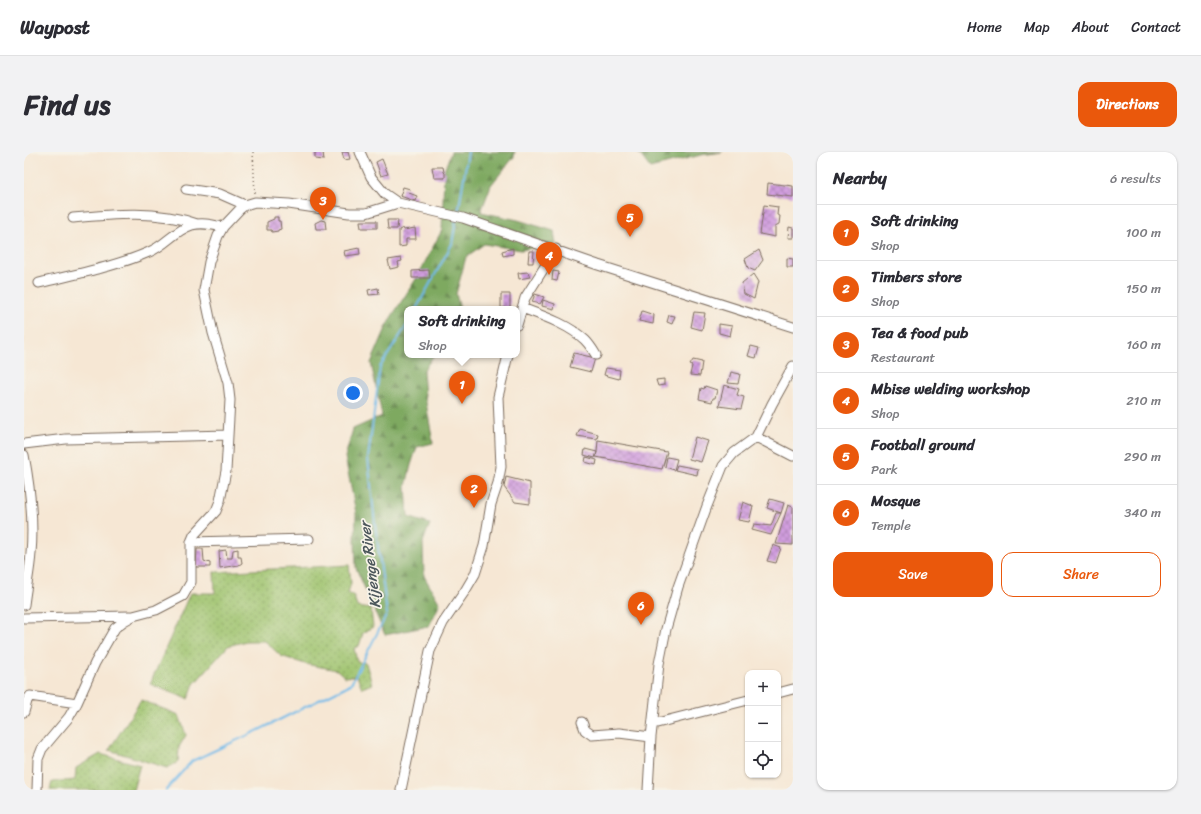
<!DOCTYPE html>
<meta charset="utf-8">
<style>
body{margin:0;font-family:Sriracha,sans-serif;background:#f2f2f3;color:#2b2b33}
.controls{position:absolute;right:12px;bottom:12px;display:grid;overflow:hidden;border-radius:8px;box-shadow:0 1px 3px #0004}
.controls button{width:36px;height:36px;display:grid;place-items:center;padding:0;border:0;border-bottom:1px solid #e1e1e2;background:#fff;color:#2b2b33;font:20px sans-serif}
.you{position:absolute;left:329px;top:241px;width:14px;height:14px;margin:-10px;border:3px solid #fff;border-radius:50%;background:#1a73e8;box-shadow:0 0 0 6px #1a73e833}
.badge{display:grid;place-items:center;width:26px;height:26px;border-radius:50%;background:#ea580c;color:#fff;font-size:13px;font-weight:700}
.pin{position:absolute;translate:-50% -33px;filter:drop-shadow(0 1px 2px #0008)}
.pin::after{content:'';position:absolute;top:21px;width:14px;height:12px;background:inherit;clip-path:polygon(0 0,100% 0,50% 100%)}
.popup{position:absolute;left:380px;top:154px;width:116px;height:52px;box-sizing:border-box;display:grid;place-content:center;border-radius:8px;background:#fff;filter:drop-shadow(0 1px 3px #0005);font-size:13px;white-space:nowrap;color:#7c7c81}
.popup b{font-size:15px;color:#2b2b33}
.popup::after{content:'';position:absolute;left:50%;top:100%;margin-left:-8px;border:8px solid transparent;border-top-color:#fff}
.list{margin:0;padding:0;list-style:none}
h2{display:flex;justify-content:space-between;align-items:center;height:52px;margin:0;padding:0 16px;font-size:17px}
h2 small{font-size:13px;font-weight:400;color:#7c7c81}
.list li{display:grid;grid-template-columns:26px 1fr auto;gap:12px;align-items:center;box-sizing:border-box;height:56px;padding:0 16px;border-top:1px solid #e1e1e2}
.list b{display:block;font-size:15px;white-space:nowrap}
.list p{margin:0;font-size:13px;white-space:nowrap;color:#7c7c81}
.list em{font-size:13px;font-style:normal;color:#7c7c81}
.actions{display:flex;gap:8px;padding:12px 16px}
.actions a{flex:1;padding:9px 0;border:1px solid #ea580c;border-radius:12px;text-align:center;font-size:14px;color:#ea580c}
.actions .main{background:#ea580c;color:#fff}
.icon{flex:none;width:22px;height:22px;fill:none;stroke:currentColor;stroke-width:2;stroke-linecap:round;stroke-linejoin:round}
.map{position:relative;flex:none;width:769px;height:638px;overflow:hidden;border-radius:12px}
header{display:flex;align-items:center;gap:24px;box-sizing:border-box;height:56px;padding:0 20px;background:#fff;border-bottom:1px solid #e1e1e2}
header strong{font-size:19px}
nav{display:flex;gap:22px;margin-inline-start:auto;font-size:14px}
.intro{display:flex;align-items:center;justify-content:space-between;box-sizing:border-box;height:96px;padding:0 24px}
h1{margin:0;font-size:28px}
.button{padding:10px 18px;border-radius:12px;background:#ea580c;color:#fff;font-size:14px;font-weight:700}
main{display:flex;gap:24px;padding:0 24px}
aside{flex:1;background:#fff;border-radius:12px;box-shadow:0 1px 3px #0004}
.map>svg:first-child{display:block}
.grass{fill:url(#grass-dots);stroke:#6c7646}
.forest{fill:url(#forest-firs);stroke:#5c6a3f}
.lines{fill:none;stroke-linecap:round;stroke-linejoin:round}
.stream{stroke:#71bbea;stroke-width:2}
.building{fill:url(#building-cross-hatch)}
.minor-casing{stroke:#7c6c5e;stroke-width:11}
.path{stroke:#7c6c5e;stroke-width:1.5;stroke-dasharray:1 3;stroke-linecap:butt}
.minor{stroke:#fff;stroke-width:9}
.labels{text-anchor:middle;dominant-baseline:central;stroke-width:3.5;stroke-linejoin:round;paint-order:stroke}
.water-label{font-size:15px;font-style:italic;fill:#4b565b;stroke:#f7f3e8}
</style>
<header>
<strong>Waypost</strong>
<nav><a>Home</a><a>Map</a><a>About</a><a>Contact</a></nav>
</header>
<div class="intro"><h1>Find us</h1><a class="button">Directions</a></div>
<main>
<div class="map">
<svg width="769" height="638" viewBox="0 0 769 638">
<defs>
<pattern id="grass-dots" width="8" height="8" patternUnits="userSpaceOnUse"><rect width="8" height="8" fill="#9ec36d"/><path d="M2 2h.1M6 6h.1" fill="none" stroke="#829f59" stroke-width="1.8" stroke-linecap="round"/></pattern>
<pattern id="forest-firs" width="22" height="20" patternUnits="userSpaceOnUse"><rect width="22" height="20" fill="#7ea960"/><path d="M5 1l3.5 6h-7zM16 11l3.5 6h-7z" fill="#688a4f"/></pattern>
<pattern id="building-cross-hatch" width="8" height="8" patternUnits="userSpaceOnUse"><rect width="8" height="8" fill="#d19edf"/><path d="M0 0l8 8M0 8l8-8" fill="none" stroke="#ab81b4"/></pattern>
</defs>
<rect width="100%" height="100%" fill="#f7f3e8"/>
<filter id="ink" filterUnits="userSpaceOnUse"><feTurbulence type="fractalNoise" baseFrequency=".025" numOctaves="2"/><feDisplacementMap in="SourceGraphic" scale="8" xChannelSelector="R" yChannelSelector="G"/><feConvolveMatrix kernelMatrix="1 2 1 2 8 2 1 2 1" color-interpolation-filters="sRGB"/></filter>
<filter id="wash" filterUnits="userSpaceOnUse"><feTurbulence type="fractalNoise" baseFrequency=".012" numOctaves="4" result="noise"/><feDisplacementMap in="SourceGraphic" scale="16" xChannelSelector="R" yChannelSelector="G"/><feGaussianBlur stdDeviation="0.9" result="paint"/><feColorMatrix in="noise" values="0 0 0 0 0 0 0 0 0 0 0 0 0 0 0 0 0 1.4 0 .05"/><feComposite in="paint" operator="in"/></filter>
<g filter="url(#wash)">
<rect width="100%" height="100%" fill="#f6e7d4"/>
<path class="grass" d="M325 413 327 431 324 441 330 444 333 455 347 457 349 475 339 481 335 494 330 496 333 510 342 511 348 532 338 536 333 524 321 525 313 518 281 512 257 504 241 489H222L204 494 170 532 164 547 126 532 166 441H191L190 420Z
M117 548 155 563 162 583 155 595 154 610 143 616 85 598Z
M76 602 116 613 109 638H26L28 630 51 628 52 616Z"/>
<path class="forest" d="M427 0H491L490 5 467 33 457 60 494 68 530 79 532 92 497 98 460 92 442 105 432 142 436 157H383V203H410L399 219 401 244 409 291 393 295 387 313 382 334 384 365 406 372 399 390 400 424 416 452 405 474 361 483 332 416 331 389 332 361 321 305 329 277 358 264 347 211 366 167 392 127 418 78 420 19Z
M614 0H698L677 3 626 16Z"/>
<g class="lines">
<path class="stream" d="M434 62 444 0
M392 157 428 92 432 68
M142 638 168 609 235 578 327 532 363 462 351 372 344 306 356 215 383 173"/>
</g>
<g id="blocks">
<path class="building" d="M291 0H299L300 8 291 7Z
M318 0H324L326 7 320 8Z
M358 7 364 22 357 24 352 10Z
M408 15H419L420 20 421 21V26H410Z
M744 31 769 34V45L743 42Z
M379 35 386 37 385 41 393 44 391 49 376 44Z
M740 53 754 55 753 63 756 64 755 72 751 74V85L736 82Z
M250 65H254V69H256L257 77 254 78V79L248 80 247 78H243V70L250 67Z
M297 68 301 69 302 77H292L291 71Z
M363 68H374L373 77H364Z
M336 69H353V76H337Z
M765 75 769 76V86H764Z
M379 76 380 78 391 76 392 87H382V94L375 95V78Z
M335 96 336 102 321 104 320 99Z
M489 96V102L479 104 478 99Z
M735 98 739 108 731 119 724 116 721 107Z
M505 99H510L509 111H504Z
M377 106 378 109 374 110 375 115 366 117 364 108Z
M763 106 769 107V115H763Z
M405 118 406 126H388V119Z
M529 119 535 120 533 129 528 128Z
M504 120 506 125 495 127 494 121Z
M729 122 734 130 730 147 720 142 718 131Z
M354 136 355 142 345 143 344 138Z
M477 142H486V155L477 156Z
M511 142 520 145 516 152 508 150Z
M519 148 531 152 530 157 518 154Z
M618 159 630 163 629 172 615 169Z
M670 160 681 161 678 178 667 175Z
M645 163 651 164 648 172 643 170Z
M695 172 708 174 706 184 695 181Z
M727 194 735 196 732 206 724 204Z
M550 201 571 206 567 220 546 215Z
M669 208 678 210 676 224 666 223 668 214 666 213Z
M582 216 596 218 595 227 580 223Z
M707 220 716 222 714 232 704 231Z
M640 227V233L634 234 632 228Z
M700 233 715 237 713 243 720 245 717 257 695 254Z
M681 234 693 238 691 246H689L688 250 675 247 677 236 680 237Z
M556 277 574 282 573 287 553 284Z
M671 285 684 289 677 310 665 307Z
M574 288 643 300 638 317 572 305 573 300 571 306 560 303 561 297 573 300Z
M562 305 573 308 572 313 561 310Z
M643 305 653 307 650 318 641 315Z
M653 313 674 317 673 323 651 318Z
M482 325 506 331V352L491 350 480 335Z
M746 347 760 351 757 361 743 356Z
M719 350 729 354 725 370 714 368Z
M764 353 769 355V393L752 392Z
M752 361H757L747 383 728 378 730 372 747 374Z
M749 393 757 396 752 411 743 409Z
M173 397H179L180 409 186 411V415H172Z
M214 397V405H217L218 411 215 413 196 416 195 399 202 398 203 406H208L209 398Z"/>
</g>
</g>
<g filter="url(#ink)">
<use href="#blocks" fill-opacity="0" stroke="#7c6c5e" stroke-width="1"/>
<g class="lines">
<g class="minor-casing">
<path id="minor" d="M336 0 347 25 361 42 374 51 439 66 574 113 769 175
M162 37 196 42 221 53
M49 66C90 62 133 58 173 72
M15 131C51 122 91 115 125 100 141 94 151 78 168 73 179 70 189 73 199 75
M498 156C519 164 544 172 561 188 565 192 569 198 572 203
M493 173 501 146 532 97
M732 285 769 304
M0 292 42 287 204 283
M0 303C6 335 10 368 7 401 6 418 2 435 0 453
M167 390 285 387
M0 466 107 464
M754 541 769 537
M0 560 3 549 6 544 53 551
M558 570 561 578 568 583 595 581 627 585
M629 572 724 548
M13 638 14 607 18 597 45 565 53 551 71 511 91 476 100 469 109 464 132 458 159 444 167 430V390L170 383 192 359 196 349 202 319 206 248 204 231 189 181 180 138 185 110 194 84 199 75 216 57 221 53 231 50 265 52 325 61H342L374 51
M377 638 406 499 419 471 441 439 451 422 460 394 467 352 474 331 477 315 474 245 484 203
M624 638 627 585 635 512 642 477 654 435 683 354 699 314 710 301 732 285 748 252 769 214"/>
</g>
<path class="path" d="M229 0 231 43"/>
<use href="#minor" class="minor"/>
</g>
</g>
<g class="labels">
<g class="water-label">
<text transform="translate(346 413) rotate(-97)">Kijenge River</text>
</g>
</g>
</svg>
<div class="controls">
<button>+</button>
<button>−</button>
<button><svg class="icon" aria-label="locate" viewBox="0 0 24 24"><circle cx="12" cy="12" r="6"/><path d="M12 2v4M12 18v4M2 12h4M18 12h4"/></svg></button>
</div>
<div class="you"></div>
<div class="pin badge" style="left:438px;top:252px">1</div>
<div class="popup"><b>Soft drinking</b>Shop</div>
<div class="pin badge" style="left:450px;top:356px">2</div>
<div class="pin badge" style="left:299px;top:68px">3</div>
<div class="pin badge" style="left:525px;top:123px">4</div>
<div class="pin badge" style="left:606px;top:85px">5</div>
<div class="pin badge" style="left:617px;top:473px">6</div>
</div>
<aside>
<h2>Nearby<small>6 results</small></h2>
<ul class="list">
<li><span class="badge">1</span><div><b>Soft drinking</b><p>Shop</p></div><em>100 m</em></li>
<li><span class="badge">2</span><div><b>Timbers store</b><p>Shop</p></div><em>150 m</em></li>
<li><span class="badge">3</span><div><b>Tea &amp; food pub</b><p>Restaurant</p></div><em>160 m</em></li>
<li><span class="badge">4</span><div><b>Mbise welding workshop</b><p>Shop</p></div><em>210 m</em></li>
<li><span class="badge">5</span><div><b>Football ground</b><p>Park</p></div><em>290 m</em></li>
<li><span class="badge">6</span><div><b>Mosque</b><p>Temple</p></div><em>340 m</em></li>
</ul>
<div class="actions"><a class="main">Save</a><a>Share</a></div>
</aside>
</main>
